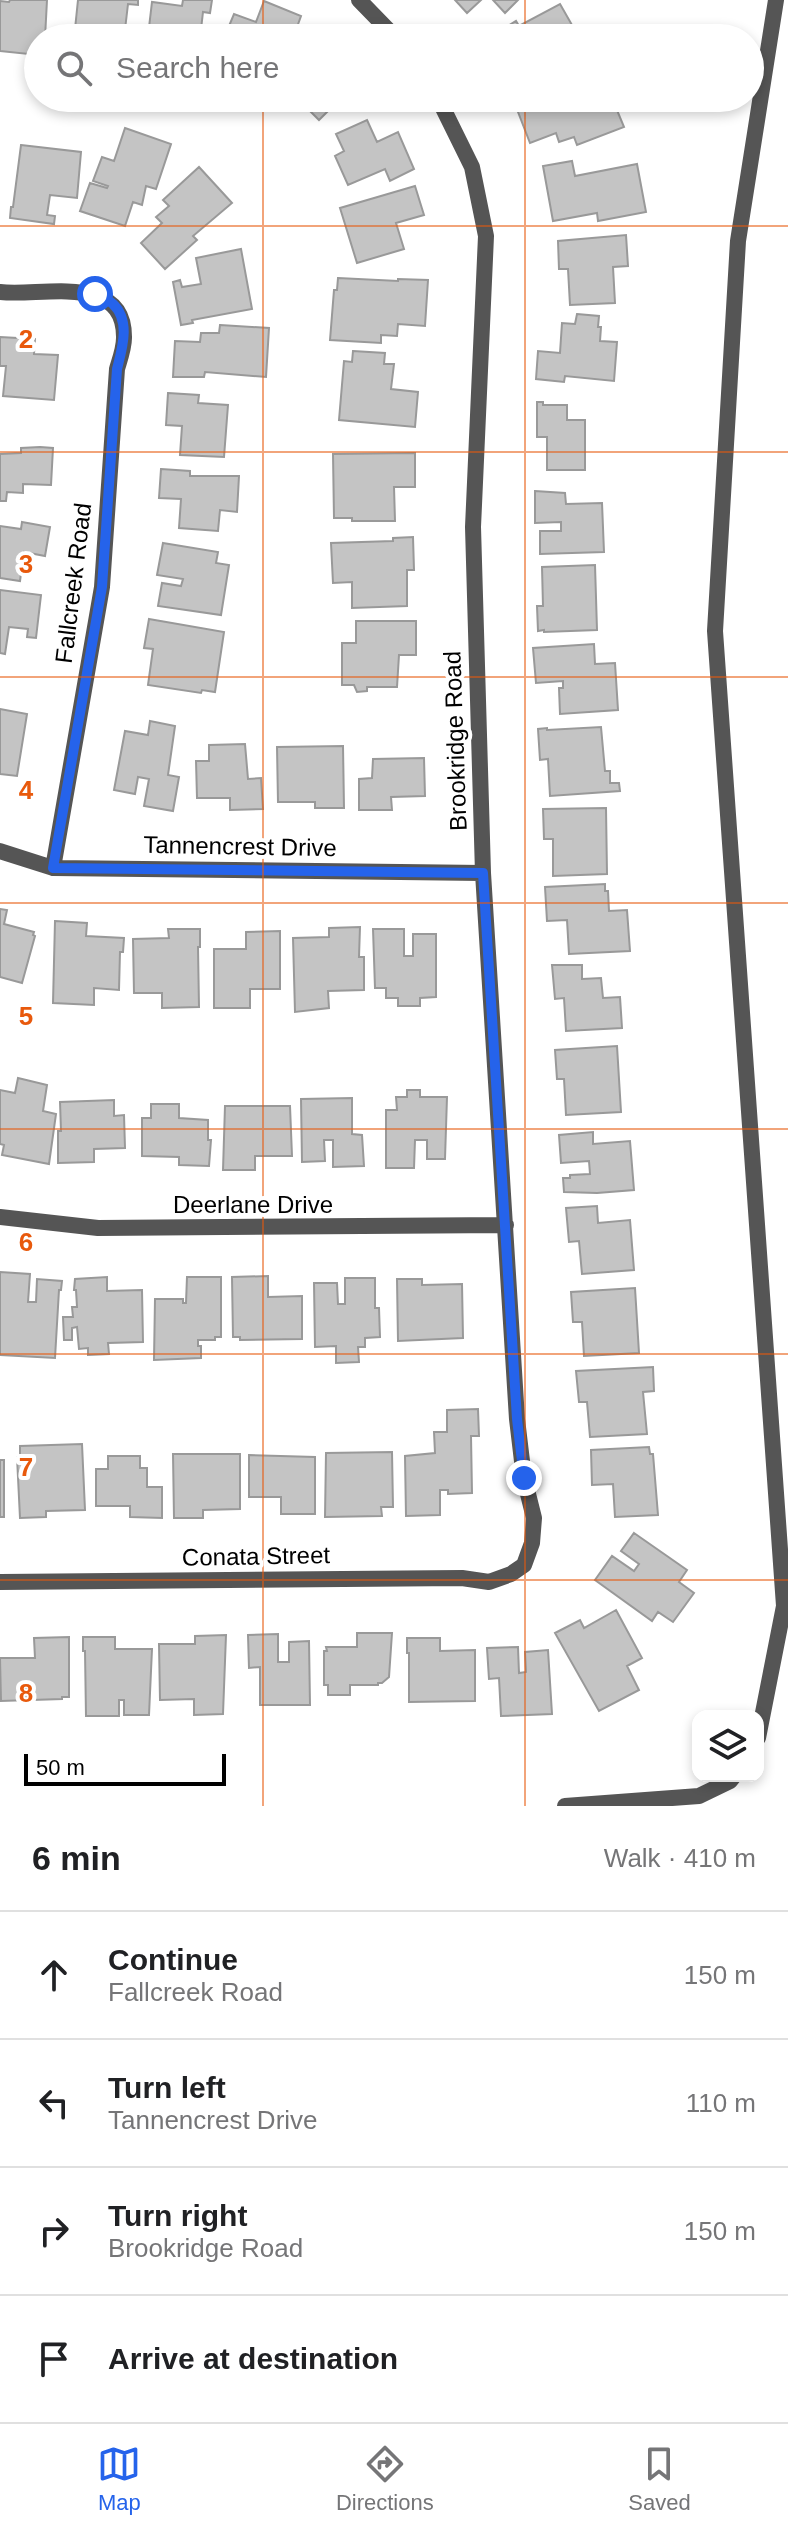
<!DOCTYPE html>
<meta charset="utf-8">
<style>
body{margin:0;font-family:Arial,sans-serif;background:#f2f2f2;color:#202124}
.controls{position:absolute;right:24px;bottom:24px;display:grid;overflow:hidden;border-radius:16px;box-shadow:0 4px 12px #0003}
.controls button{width:72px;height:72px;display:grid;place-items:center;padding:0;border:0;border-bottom:2px solid #e0e0e0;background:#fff;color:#202124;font:40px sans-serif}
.scale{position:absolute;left:24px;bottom:20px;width:202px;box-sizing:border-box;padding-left:8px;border:4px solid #000;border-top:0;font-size:22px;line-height:28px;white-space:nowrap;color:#000;-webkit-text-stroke:6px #fff;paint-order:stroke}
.stop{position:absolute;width:24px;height:24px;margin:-18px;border:6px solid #2563eb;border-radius:50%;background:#fff}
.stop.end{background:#2563eb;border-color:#fff;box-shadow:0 2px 8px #0008}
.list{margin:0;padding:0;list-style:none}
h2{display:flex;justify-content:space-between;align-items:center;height:104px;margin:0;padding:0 32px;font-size:34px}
h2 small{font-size:26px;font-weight:400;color:#757577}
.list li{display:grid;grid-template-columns:52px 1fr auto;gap:24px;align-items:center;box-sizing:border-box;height:128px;padding:0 32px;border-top:2px solid #e0e0e0}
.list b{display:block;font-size:30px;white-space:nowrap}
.list p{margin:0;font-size:26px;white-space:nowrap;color:#757577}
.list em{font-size:26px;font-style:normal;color:#757577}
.icon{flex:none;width:44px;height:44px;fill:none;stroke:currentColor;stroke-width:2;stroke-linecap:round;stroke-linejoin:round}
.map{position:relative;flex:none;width:788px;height:1806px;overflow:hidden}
.search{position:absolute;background:#fff;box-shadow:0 4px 12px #0003;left:24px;right:24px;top:24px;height:88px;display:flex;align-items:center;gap:20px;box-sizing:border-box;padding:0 28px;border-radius:44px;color:#757577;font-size:30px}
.sheet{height:616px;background:#fff}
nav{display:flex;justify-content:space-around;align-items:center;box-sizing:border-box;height:112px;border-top:2px solid #e0e0e0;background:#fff;font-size:22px;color:#757577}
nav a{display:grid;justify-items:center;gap:4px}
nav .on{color:#2563eb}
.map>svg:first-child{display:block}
.building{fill:#c4c4c4;stroke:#999;stroke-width:2}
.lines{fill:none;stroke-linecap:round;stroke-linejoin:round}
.lane{stroke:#555;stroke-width:16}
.street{stroke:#555;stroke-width:16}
.route{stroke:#2563eb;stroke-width:10}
.grid{fill:none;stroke:#e8590c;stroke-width:2;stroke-opacity:0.55}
.labels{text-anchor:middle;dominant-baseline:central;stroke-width:8;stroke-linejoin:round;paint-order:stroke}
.street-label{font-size:24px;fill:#000;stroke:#fff}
.grid-label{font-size:26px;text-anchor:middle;font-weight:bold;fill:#e8590c;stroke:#fff;stroke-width:8;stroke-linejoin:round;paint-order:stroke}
</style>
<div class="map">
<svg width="788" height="1806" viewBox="0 0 788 1806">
<rect width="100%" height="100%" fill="#fff"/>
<path class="building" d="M10 0H47L45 38H38V55L0 51V1L9 2Z
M78 0H138V5L128 4 124 38H91L92 31 75 29Z
M183 0H212L210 13 203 12 200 38 148 36 152 2 182 6Z
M455 0H481L467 13Z
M493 0H518L505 13Z
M264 1 301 16 293 38H224L234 14 256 22Z
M560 4 576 32 565 38H495L493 35 516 21 519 26Z
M297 98H341L319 120Z
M517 98H545L547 103 561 98H612L624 127 577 145 574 137 559 142 556 133 530 143 513 99Z
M367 120 377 142 398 132 414 169 390 181 385 169 348 185 335 156 344 151 336 134Z
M125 128 171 144 156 189 146 186 142 205 133 202 125 226 80 211 90 183 107 188 108 186 93 181 102 157 114 161Z
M21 145 81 152 77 198 50 195 47 215 55 216 54 224 10 218 11 207H13Z
M572 161 575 176 637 164 646 212 598 221 597 213 553 221 543 166Z
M199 167 232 203 193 236 197 240 165 269 141 243 162 223 156 217 169 206 163 200Z
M415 186 424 215 396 223 404 249 357 263 340 208Z
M626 235 628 266 613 267 615 303 570 305 568 269H559L558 241Z
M241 249 252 309 192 320 193 323 181 325 173 282 180 280 182 287 201 284 196 258Z
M338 278 398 281V279L428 280 425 326 398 324 397 336 381 335V343L330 340 334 290H337Z
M577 314 599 316 598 327H601L600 341 617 342 614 381 565 376 564 382 536 379 538 351 560 353 562 323 575 324Z
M220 325 269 328 266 377 205 372 204 377H173L175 341 200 342 201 333H219Z
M0 337 35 339 34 354 58 355 54 400 3 396 6 366H0Z
M353 351 385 353 384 364H394L391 389 418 392 415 427 339 420 344 361 352 362Z
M168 393 199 395 198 403 228 405 224 457 180 455 182 426 166 425Z
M537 402H543V405H567V420H585V470H547V437H537Z
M40 447 53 448 51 485 23 484V493L7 492 6 501H0V454L21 453V448Z
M415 453V487H394L395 521H352V518H334L333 454Z
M161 469 190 471V476H239L237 512 220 510 218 531 179 528 181 499 159 498Z
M535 491 565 493 566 504 602 503 604 552 540 554V531H561V522L535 523Z
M22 522 50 527 45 556 24 552 20 581 0 578V526L21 529Z
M413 537 414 570H407V606L352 608V582L333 583 331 543 393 541V538Z
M163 543 218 552 216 563 229 565 221 615 158 606 162 583 181 586 183 579 157 575Z
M595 565 597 630 544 632V630L538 631 537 606H543L542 567Z
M0 590 41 595 36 638 27 637 28 629 9 627 5 654 0 653Z
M149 619 224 632 215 692 202 690 201 693 148 685 153 649 144 648Z
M356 621H416V655H399L397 687H367V691L357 692 354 685H342V643H356Z
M594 644 595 664 615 663 618 710 560 714 559 688H563V681L536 683 533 648Z
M0 709 27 714 17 776 0 774Z
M150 721 175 726 168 775 179 777 173 811 144 806 149 779 138 777 135 794 114 790 125 731 148 735Z
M601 727 605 771H610V783H619L620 791 550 796 548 759 540 760 538 729 547 728V730Z
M245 744 248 779 261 778 263 809 230 810V798H197L196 761H209V745Z
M343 746 344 808H315V802H278L277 747Z
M424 758 425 796 391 797 392 810H359V779L372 778 373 759Z
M606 808 607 874 553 876V839H544L543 809Z
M605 884V891H608L609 911 627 910 630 951 569 954 567 920 547 921 545 887Z
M0 909 7 910 4 924 34 932 33 935 35 936 22 983 0 977Z
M55 921 87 923 86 936 124 938 123 952H120L119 990 94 988V1005L53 1003Z
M360 927 359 957H364V990L328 991 329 1008 295 1012 293 938 329 937V928Z
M168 929H200V947H198L199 1007 162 1008V993H134L133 939 169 938Z
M373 929H404V956H413V934H436V997L420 998V1006H398V998H386V988H375Z
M280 931V989H250V1008H214V949H246V932Z
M552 965H582V979L601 978 603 998 620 997 622 1028 566 1031 564 998 555 999Z
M617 1046 621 1112 566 1115 564 1079H557L555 1050Z
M18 1078 47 1085 43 1111 56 1114 49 1164 2 1155 4 1145 0 1144V1090L15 1093Z
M407 1090H420V1097H447L445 1159H427V1140H415L414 1168H386V1110H397L396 1097H407Z
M352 1098V1134L362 1135 364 1166 333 1167V1140H324L325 1161 302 1162 301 1099Z
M114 1100V1116L124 1115 125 1148 94 1149V1162L58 1163V1131H61L60 1102Z
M151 1104H179V1118L208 1120V1140H211L209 1166 179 1165V1157L142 1156V1118H151Z
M225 1106H290L292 1156H255V1170H223Z
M593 1132V1144L630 1141 634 1190 597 1193 564 1192 563 1178H570V1175L590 1174 589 1161 561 1163 559 1135Z
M597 1206 598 1223 630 1220 634 1270 582 1274 579 1241 569 1242 566 1208Z
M0 1272 30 1274 28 1302H36L37 1279 62 1281 61 1290H59L55 1358 0 1355Z
M268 1276V1297L302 1296V1339L240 1340V1337H233L232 1277Z
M107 1277V1291L142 1290 143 1342 108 1343 109 1354 88 1355V1348L79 1349 77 1327 72 1328V1340H64L63 1317H73L72 1307H77L76 1290H74L75 1279Z
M187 1277H221V1337H215V1340H198V1346H201V1358L154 1360 155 1299H183V1303H186Z
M345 1278H375V1308H379L380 1337 365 1338V1347H358L359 1362 336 1363V1346L315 1347 314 1283H337L338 1304H345Z
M397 1279H422V1285L462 1284 463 1338 398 1341Z
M635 1288 639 1353 584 1356 582 1322H573L571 1292Z
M653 1367 654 1391 643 1392 647 1434 590 1437 587 1402H579L576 1371Z
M478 1409 479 1436H471L472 1493 448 1494V1490H440V1515L406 1516 405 1456 435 1453 434 1432H447V1410Z
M82 1444 85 1510 46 1511V1517L20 1518 17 1457H20V1446Z
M649 1447 650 1454H653L658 1515 615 1517 613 1484 592 1485 591 1450Z
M392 1452 393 1507H381L382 1516 325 1517 326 1453Z
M173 1454H240V1509L203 1510V1518H174Z
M249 1455 315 1457V1514H281V1497H249Z
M108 1456H140V1468H147V1487H162V1518L130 1517V1506H96V1469H108Z
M0 1460H4V1517H0Z
M634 1533 687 1570 679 1582 694 1593 673 1622 658 1612 652 1621 595 1580 612 1556 634 1571 639 1564 621 1551Z
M616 1610 642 1658 627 1666 639 1690 599 1711 555 1633 580 1620 584 1628Z
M357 1633H392L389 1677 382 1683H378V1685H350V1695H328V1685H324V1651H327L326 1647H357Z
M278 1634V1662H289V1642L309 1641 310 1705H260V1667L249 1668 248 1635Z
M226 1635 223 1714 194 1715V1699L160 1700 159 1644H195V1636Z
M69 1637V1697H62V1699L1 1701 0 1658H35L34 1638Z
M83 1637H115V1649H152L149 1715H124V1700H119V1716H86L85 1651H83Z
M407 1638H440V1651L475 1650V1701L409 1702V1653H407Z
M518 1647 519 1673 526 1672 525 1652 548 1650 552 1714 501 1716 499 1678 489 1679 487 1648Z"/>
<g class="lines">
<path class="lane" d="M758 1738 784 1606 715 631 738 241 776 0
M565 1806 699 1796 730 1781 734 1776"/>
<path class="street" d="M359 0 396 38
M0 292C41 297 125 272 124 338 124 348 120 359 117 369L102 587 53 868
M0 851 53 868 483 873
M0 1217 98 1228 506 1225
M0 1582 462 1578 489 1582 511 1574 524 1565 532 1543 534 1518 524 1478 517 1419 483 873 473 527 486 236 472 167 438 98"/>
</g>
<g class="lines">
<path class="route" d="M95 294C100 297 109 300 113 304 131 321 122 349 117 369L102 587 53 868 483 873 517 1419 524 1478"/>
</g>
<path class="grid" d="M263 0V38M525 0V38M263 98V1806M525 98V1806M0 226H788M0 452H788M0 677H788M0 903H788M0 1129H788M0 1354H788M0 1580H788"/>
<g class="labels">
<g class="street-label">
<text transform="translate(73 583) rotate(-83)">Fallcreek Road</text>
<text transform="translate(455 741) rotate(-92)">Brookridge Road</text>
<text transform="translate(240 846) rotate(1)">Tannencrest Drive</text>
<text x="253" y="1204">Deerlane Drive</text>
<text transform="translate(256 1556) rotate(-1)">Conata Street</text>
</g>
</g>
<g class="grid-label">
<text x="26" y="348">2</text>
<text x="26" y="573">3</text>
<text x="26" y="799">4</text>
<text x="26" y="1025">5</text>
<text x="26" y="1251">6</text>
<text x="26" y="1476">7</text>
<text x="26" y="1702">8</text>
</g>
</svg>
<div class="controls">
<button><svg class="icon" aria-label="layers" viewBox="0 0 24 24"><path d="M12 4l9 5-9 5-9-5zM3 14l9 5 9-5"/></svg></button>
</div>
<div class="scale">50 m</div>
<div class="stop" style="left:95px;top:294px"></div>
<div class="stop end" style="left:524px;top:1478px"></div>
<div class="search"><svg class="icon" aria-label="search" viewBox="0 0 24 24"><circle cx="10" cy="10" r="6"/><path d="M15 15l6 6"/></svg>Search here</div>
</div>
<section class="sheet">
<h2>6 min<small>Walk · 410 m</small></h2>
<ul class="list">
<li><svg class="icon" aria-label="ahead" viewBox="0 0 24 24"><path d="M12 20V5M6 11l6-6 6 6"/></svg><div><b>Continue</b><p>Fallcreek Road</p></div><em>150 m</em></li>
<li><svg class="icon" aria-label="left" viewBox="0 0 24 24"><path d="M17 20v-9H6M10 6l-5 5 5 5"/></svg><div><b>Turn left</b><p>Tannencrest Drive</p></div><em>110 m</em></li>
<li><svg class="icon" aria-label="right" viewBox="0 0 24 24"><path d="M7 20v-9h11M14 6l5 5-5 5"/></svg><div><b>Turn right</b><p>Brookridge Road</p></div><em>150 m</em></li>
<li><svg class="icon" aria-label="arrive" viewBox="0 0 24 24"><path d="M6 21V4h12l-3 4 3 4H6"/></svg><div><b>Arrive at destination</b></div></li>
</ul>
</section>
<nav>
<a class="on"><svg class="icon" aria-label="map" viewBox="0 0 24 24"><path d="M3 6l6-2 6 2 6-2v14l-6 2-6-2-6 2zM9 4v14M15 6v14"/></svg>Map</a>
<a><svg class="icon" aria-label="directions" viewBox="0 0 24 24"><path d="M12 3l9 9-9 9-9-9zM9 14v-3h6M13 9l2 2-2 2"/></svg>Directions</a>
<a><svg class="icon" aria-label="saved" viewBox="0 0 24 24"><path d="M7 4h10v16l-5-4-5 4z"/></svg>Saved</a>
</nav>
